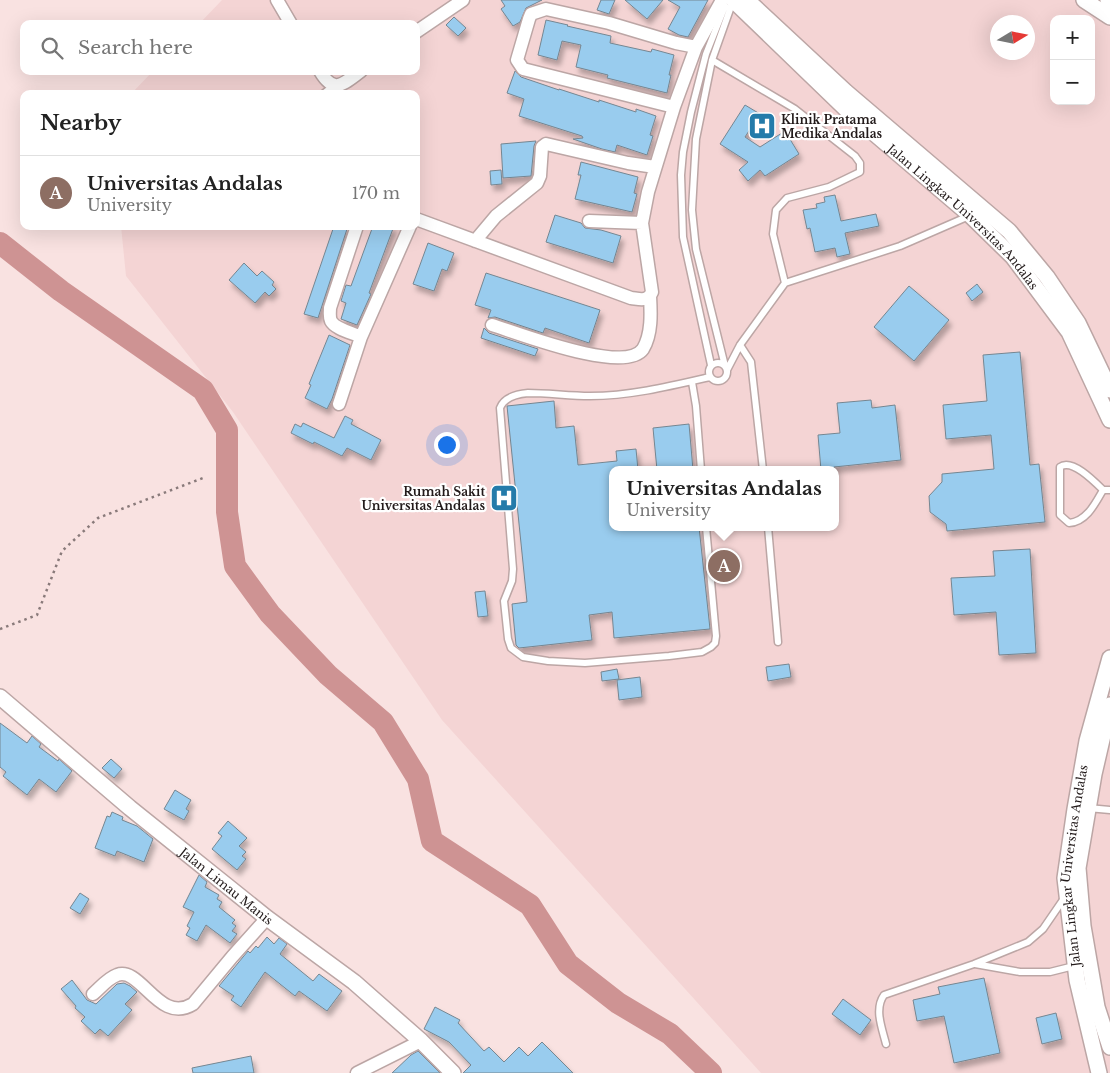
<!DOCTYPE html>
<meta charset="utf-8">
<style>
body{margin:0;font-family:"Libre Baskerville",serif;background:#f2f2f2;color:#222}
.controls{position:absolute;right:15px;top:15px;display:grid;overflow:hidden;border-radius:10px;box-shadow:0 5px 20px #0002}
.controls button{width:45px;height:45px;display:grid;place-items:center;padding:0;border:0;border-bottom:1px solid #e0e0e0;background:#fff;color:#222;font:25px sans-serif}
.compass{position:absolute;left:990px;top:15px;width:45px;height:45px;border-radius:50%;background:#fff;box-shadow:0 5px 20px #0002;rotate:80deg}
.you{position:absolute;left:446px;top:444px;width:18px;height:18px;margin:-12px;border:4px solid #fff;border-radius:50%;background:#1a73e8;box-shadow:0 0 0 8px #1a73e833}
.badge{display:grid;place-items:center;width:32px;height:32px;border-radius:50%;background:#247baa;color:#fff;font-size:16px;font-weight:700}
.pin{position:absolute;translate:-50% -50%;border:2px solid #fff;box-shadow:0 1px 5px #0006}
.popup{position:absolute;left:609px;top:466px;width:230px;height:65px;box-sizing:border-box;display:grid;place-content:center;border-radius:10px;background:#fff;filter:drop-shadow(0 1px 4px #0005);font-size:16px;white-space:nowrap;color:#767676}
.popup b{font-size:19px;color:#222}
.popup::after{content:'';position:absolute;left:50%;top:100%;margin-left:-10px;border:10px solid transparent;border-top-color:#fff}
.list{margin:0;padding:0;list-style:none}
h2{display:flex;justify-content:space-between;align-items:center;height:65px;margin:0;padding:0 20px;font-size:21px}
h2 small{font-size:16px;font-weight:400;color:#767676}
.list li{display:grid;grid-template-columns:32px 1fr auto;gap:15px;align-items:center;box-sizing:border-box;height:75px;padding:0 20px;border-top:1px solid #e0e0e0}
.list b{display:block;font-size:19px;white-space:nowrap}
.list p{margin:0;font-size:16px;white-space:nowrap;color:#767676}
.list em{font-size:16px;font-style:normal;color:#767676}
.icon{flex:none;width:28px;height:28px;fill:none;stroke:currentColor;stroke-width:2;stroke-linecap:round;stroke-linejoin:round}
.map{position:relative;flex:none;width:1110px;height:1073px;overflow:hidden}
.search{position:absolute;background:#fff;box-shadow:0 5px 20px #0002;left:20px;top:20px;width:400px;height:55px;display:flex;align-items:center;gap:12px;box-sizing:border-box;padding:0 18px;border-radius:10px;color:#767676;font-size:19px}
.panel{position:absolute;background:#fff;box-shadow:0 5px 20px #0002;left:20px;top:90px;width:400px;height:140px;border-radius:10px}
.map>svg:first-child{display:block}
.built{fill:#f4d4d4;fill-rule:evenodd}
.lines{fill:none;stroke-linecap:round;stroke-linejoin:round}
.river{stroke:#ce9393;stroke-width:22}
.building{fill:#9ce;stroke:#758691;filter:url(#shadow)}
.service-casing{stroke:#bca6a5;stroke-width:9}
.minor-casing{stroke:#bca6a5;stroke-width:15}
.tertiary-casing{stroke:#bca6a5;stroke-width:18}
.path{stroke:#897a7a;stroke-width:2.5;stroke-dasharray:2.5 4;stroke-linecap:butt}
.service{stroke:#fff;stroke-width:6}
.minor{stroke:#fff;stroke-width:12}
.tertiary{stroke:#fff;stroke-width:15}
.labels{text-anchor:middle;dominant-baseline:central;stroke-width:4.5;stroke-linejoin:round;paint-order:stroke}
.poi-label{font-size:12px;font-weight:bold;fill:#221a1a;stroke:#fff;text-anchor:start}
.street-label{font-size:12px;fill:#221a1a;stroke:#fff}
</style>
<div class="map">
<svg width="1110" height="1073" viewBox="0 0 1110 1073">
<defs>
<filter id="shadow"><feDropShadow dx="3" dy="5.5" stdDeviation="2.5" flood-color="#0004"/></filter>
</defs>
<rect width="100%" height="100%" fill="#f9e2e1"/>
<path class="built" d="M222 0H1110V1073H761L442 720 233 412 126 276 121 226H416V94H131L153 71H416V24H199ZM1054 19H1091V101H1054ZM998 22H1028V52H998ZM613 470H835V527H613Z"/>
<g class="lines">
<path class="river" d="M0 243 61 291 203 390 227 430V512L235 566 270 614 328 675 383 722 418 779 432 841 530 905 568 964 618 1003 670 1034 711 1073"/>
</g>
<path class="building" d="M501 0H542L526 8 520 22 513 26 501 9 505 6Z
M601 0H615L609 14 597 10Z
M625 0H663L647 19Z
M668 0H708L688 37 679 35 668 29 680 7Z
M454 17 466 28 458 36 446 25Z
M546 20 568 25 567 26 611 36 610 43 651 52 652 49 674 55 669 75H671L667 93 607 78 608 75 576 67 581 45 562 41 557 60 538 55Z
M515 71 521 77 559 90V89L599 102V100L636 112V109L656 116 650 135 653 136 647 155 617 145 615 152 602 149 573 139 583 138 582 136 519 116 524 99 507 93Z
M745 105 760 114 745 137 760 147 785 131 799 154 765 176 760 170 748 181 739 170 748 162 720 144Z
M536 141 534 146 531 176 503 178 501 144Z
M581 162 638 177 634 193 637 194 632 212 575 199 581 175H578Z
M501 170 502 184 491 185 490 171Z
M835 195 841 221 876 214 879 226 845 233 850 254 837 257 835 248 815 252 810 228 807 229 803 210 817 208 816 204 825 202 824 197Z
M555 215 581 223 585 228 601 230 621 236 613 263 546 242Z
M334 226H348L318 318 304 314Z
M373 226H394L369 293 371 294 357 325 341 319 346 303 341 301 346 285 351 286Z
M428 243 454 253 447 271 442 269 434 291 413 284Z
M244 263 257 276 262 271 274 282 272 285 276 289 269 296 265 292 255 303 229 280Z
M486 273 600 310 589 343 545 328 543 333 495 317 488 318 491 310 475 305Z
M977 284 983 292 972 301 966 293Z
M909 286 949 320 914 361 874 327Z
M484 328 489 333 538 349 535 356 481 338Z
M329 335 350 345 332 399 327 409 305 398 311 385 309 384Z
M1020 352 1030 465 1039 464 1045 522 947 531 946 524 930 512 929 496 942 482V474L994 469 991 435 946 439 943 405 987 401 983 355Z
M871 400 872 408 895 405 901 460 834 467V470H821L818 435 840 433 837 403Z
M554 401 556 428 574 426 578 465 617 461 616 451 636 449 638 470H613V527H699L710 629 614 638 612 612 589 615 592 640 519 648 516 645 512 604 527 602 507 406Z
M345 416 353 420 351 424 381 440 371 460 347 448 342 456 314 442 313 444 291 433 295 424 301 427 303 423 334 438Z
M689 424 693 470H657L653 428Z
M1030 549 1036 653 999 655 996 612 954 615 951 578 995 576 993 551Z
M485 591 488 616 478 617 475 592Z
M789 664 791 677 768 681 766 667Z
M617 669 619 679 602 681 601 672Z
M640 677 642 697 619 700 617 680Z
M0 723 27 743 32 736 41 744 39 747 58 761 59 759 72 771 56 792 39 779 27 795 3 776 6 772 0 767Z
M111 759 122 769 114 778 102 768Z
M175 790 191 800 186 809 189 811 184 820 164 809Z
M112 812 123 817 122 820 137 826 153 839 144 862 117 851 115 856 95 848 107 816 110 817Z
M228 821 247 838 239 846 246 852 242 856 246 859 237 870 212 849 222 836 218 833Z
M199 875 207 882 205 887 219 895 217 899 222 902 219 907 235 920 232 923 236 926 232 931 237 934 230 943 206 925 197 941 186 935 190 928 187 926 194 912 183 907Z
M80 893 89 899 80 914 70 908Z
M267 937 274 944 279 938 287 944 280 954 313 981 319 974 342 991 327 1011 299 991 295 996 265 972 241 1007 231 1000 234 996 219 986 248 951 250 953 256 946 258 948Z
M984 978 1000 1053 954 1063 944 1016 917 1021 913 1000 940 994 938 987Z
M72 980 87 1000 96 1004 117 984 124 983 130 986 137 992 125 1004 132 1010 108 1036 100 1029 95 1034 81 1021 85 1017 75 1008 76 1006 61 989Z
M843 999 871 1020 860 1035 832 1014Z
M435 1007 460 1020 458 1023 484 1051 489 1047 504 1062 519 1047 528 1056 542 1042 573 1073H463L471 1065 449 1042 424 1029Z
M1056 1013 1062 1039 1042 1044 1036 1018Z
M418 1051 440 1073H392L411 1055Z
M251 1056 254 1073H193L192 1068Z"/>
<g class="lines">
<g class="service-casing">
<path id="service" d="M712 60 795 109 855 156 860 163V172L829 187 787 198 776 210 773 234 785 283
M323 94 333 86
M740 345 751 362 763 470
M709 372a9 9 0 1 1 18 0a9 9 0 1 1-18 0Z
M711 365 683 237 681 175 683 152 691 112 706 54 725 6
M725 366 696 249 692 210 696 139 712 60 733 1
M727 370 740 345 785 283 900 246 969 216
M692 382 696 406 701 470
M1103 490C1095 504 1086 522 1069 523L1060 515V467C1072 458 1095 482 1103 490H1110
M706 527 716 636 715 643 711 647 702 652 669 656 585 663 548 661 523 657 511 648 508 639 504 601 512 581 513 569 500 408C504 397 517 394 528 393 549 393 569 396 590 396 630 396 671 386 710 377
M768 527 778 642
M1088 808 1110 810
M975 964 1020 972H1050L1074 966
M886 1044C882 1028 874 1009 884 995L974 964 1028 942 1043 929 1065 897"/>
</g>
<g class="minor-casing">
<path id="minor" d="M277 0 291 24
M416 32 463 0
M320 71C334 95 343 84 361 71
M674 107 523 69 517 60 529 19 531 14 546 9 609 23 676 43 696 47
M416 219 631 298C640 299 648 302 652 292L642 223 648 192 674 107 696 47 722 0
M589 221 642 223
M357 226 330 308C330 312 329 317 331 321 335 329 353 333 361 337
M475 241 496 216 537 183 540 176 542 147 546 144 628 163 655 167
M492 325C518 333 625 375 643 349 652 334 651 313 650 296
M339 404 361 337 410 226
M93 994C100 988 108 978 117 975 141 966 159 1025 193 1004L232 957 267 918
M357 1073 421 1041"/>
</g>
<g class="tertiary-casing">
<g id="tertiary">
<path d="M747 0 846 92 1009 231 1047 277 1078 323 1110 390"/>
<path d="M1084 0 1110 17"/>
<path d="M1108 0 1110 1"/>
<path id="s1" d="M734 1 848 111 970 215 1013 257 1069 332 1110 420"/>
<path id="s2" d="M0 697 130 808 267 918 354 982 421 1041 453 1073"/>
<path d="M1110 705 1094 774 1078 868 1083 926 1097 1007 1110 1047"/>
<path id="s3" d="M1099 1073 1077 980 1065 878 1075 809 1087 741 1110 658"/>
</g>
</g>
<path class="path" d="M0 629 37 615 62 551 98 518 203 478"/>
<use href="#service" class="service"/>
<use href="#minor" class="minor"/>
<use href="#tertiary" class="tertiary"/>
</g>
<defs>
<g id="hospital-square" transform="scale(1.4375)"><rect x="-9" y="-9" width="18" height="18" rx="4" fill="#247baa" stroke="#fff"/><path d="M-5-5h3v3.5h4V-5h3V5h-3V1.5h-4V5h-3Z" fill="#fff"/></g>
</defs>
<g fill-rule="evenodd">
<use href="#hospital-square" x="762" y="126"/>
<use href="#hospital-square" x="504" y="498"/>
</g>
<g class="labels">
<g class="poi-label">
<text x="781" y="119">Klinik Pratama<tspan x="781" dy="14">Medika Andalas</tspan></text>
<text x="485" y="491" text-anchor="end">Rumah Sakit<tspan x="485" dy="14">Universitas Andalas</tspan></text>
</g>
<g class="street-label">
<text stroke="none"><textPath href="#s1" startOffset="315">Jalan Lingkar Universitas Andalas</textPath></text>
<text stroke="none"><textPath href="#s3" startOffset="211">Jalan Lingkar Universitas Andalas</textPath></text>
<text stroke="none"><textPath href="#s2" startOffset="295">Jalan Limau Manis</textPath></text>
</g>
</g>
</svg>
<div class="controls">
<button>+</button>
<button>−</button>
</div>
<svg class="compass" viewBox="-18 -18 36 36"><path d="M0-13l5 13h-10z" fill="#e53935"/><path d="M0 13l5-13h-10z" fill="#767676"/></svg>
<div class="you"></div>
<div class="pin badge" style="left:724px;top:566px;background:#8d6e63">A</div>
<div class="popup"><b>Universitas Andalas</b>University</div>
<div class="search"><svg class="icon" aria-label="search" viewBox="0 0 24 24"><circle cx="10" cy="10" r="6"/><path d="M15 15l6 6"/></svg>Search here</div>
<section class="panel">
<h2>Nearby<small></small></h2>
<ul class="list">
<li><span class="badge" style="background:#8d6e63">A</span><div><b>Universitas Andalas</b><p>University</p></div><em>170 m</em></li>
</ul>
</section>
</div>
